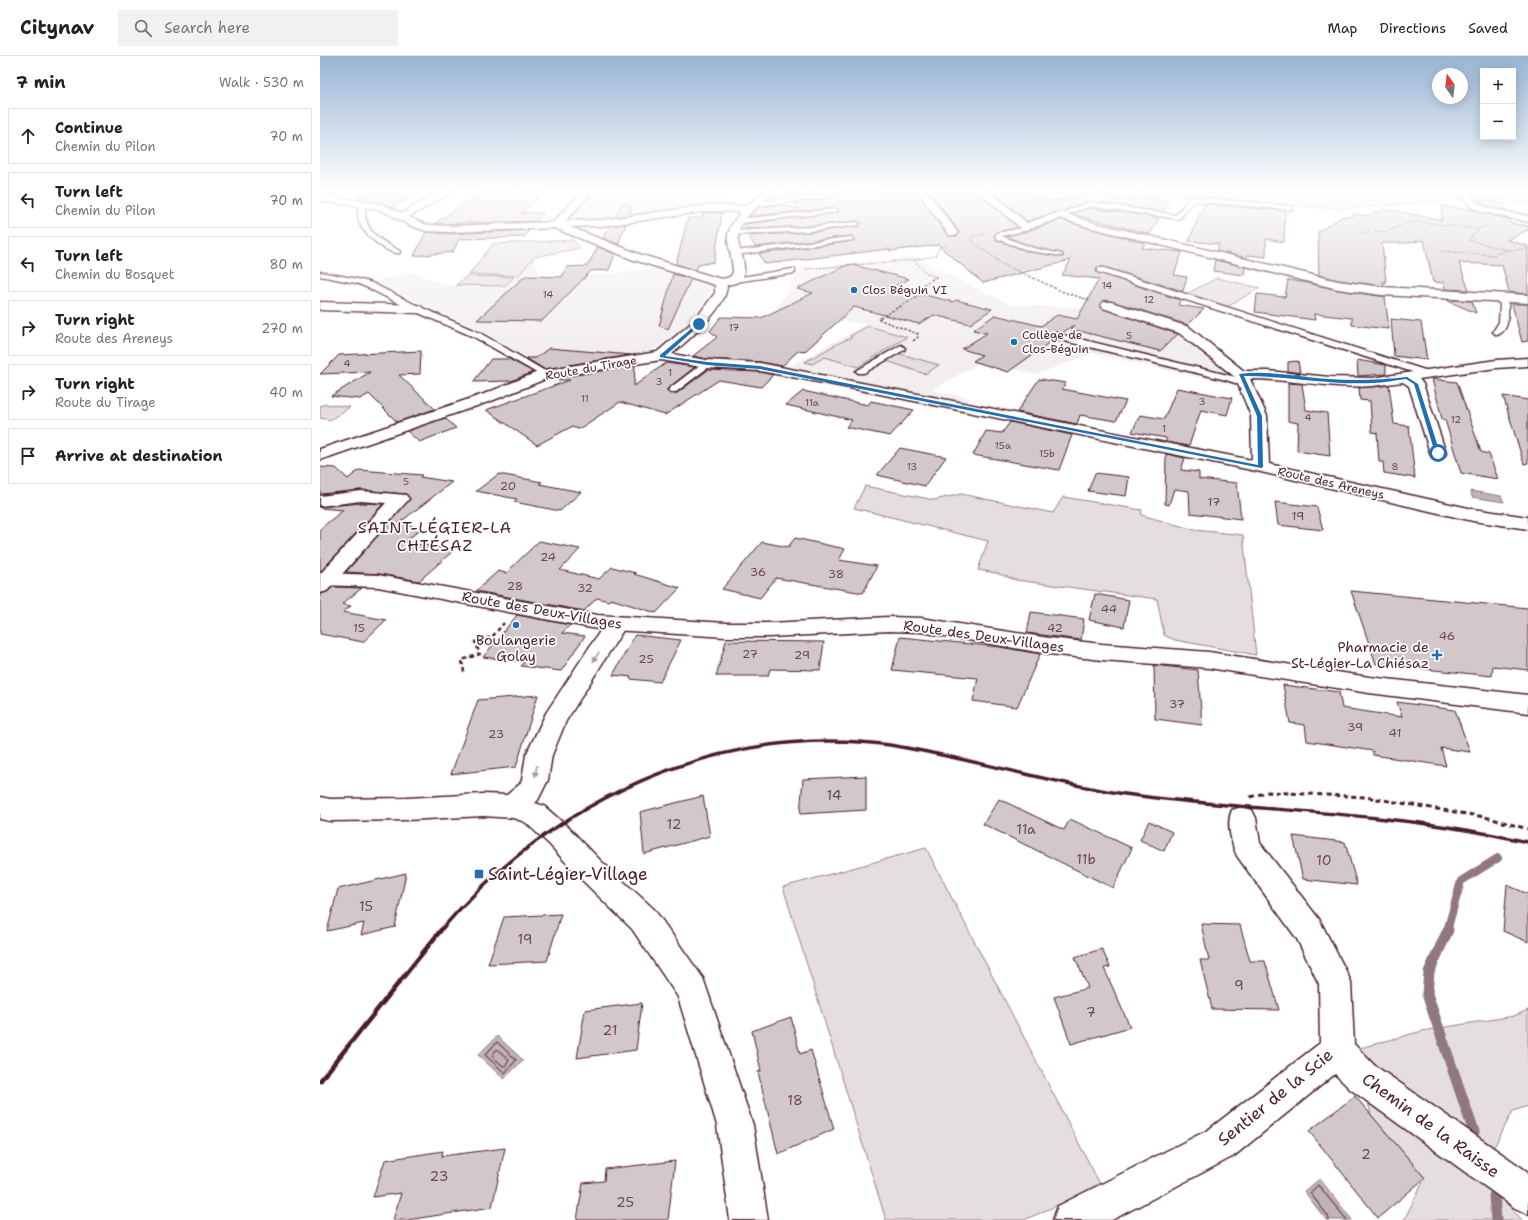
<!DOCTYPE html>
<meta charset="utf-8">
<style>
body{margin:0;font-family:"Shantell Sans",sans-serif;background:#f2f2f2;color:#222}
.controls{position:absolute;right:12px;top:12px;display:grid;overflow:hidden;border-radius:0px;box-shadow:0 2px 10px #0003}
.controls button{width:36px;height:36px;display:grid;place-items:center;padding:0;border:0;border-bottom:1px solid #e0e0e0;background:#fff;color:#222;font:20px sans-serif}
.compass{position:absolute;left:1112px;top:12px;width:36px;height:36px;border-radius:50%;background:#fff;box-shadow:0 2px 10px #0003;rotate:346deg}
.stop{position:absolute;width:12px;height:12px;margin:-9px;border:3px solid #1f6fb2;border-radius:50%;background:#fff}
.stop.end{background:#1f6fb2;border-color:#fff;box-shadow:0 1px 4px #0008}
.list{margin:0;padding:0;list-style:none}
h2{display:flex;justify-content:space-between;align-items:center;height:52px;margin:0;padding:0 16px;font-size:17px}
h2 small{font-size:13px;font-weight:400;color:#767676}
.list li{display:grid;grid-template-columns:26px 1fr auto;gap:12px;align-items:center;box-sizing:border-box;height:56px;margin:0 8px 8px;padding:0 8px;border:1px solid #e0e0e0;border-radius:0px}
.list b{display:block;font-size:15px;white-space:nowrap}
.list p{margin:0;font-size:13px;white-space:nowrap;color:#767676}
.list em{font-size:13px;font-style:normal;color:#767676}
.icon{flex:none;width:22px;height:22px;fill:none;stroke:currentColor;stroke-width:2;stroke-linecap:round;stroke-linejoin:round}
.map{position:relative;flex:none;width:1208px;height:1164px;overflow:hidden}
header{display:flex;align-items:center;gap:24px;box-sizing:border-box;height:56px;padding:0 20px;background:#fff;border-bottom:1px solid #e0e0e0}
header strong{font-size:19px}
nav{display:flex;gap:22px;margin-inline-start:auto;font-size:14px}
.search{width:280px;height:36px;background:#f2f2f2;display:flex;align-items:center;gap:10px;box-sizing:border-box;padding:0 14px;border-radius:0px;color:#767676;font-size:15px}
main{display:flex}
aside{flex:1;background:#fff}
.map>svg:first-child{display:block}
.built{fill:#f2eeef}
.green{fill:#e5dee0;stroke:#987e86}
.water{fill:#c1b3b6;stroke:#91787e}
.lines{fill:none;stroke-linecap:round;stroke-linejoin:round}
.shore{stroke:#7a5a63;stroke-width:1.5}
.stream-far1{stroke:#91787e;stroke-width:8}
.stream{stroke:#91787e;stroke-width:11}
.building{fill:#d2c7cb;stroke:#4a1f2b}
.service-casing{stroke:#4a1f2b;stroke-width:3}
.minor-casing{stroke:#4a1f2b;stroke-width:3}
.secondary-casing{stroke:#4a1f2b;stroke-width:3}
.path-far3{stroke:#4a1f2b;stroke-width:1;stroke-dasharray:2 1.5;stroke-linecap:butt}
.path-far2{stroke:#4a1f2b;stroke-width:1.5;stroke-dasharray:2.5 2;stroke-linecap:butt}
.path-far1{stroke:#4a1f2b;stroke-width:2.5;stroke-dasharray:4 3;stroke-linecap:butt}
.path{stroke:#4a1f2b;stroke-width:3;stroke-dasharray:5 3.5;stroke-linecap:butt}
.service{fill:#fff;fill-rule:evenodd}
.minor{fill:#fff;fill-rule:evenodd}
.secondary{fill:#fff;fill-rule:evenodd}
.rail-far1{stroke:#4a1f2b;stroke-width:3.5}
.rail{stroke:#4a1f2b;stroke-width:4.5}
.oneway{fill:#ae9aa0}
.route{fill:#1f6fb2}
.poi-dot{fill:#1f6fb2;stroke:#fff;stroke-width:1.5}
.labels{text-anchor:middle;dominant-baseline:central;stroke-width:3.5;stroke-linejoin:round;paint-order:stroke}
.far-number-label{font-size:10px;fill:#6c4953}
.far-poi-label{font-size:12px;fill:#4a1f2b;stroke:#fff;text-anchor:start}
.far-street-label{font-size:12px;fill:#4a1f2b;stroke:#fff}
.number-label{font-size:12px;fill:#6c4953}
.street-label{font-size:14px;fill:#4a1f2b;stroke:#fff}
.poi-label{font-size:14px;fill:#4a1f2b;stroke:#fff}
.near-number-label{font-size:14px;fill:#6c4953}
.quarter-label{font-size:16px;letter-spacing:1px;fill:#4a1f2b;stroke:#fff}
.near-poi-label{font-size:17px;fill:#4a1f2b;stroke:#fff;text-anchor:start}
.near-street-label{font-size:17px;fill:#4a1f2b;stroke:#fff}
</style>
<header>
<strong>Citynav</strong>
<div class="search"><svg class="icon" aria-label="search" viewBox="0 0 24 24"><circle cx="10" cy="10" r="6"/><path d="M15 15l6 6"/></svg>Search here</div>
<nav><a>Map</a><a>Directions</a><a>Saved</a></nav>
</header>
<main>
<aside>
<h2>7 min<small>Walk · 530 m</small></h2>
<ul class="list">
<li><svg class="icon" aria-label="ahead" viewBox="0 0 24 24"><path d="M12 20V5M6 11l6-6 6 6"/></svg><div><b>Continue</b><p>Chemin du Pilon</p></div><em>70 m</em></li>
<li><svg class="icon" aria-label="left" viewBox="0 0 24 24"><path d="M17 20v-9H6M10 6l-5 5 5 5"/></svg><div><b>Turn left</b><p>Chemin du Pilon</p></div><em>70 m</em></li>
<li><svg class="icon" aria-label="left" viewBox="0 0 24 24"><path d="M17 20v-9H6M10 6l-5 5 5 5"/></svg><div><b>Turn left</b><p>Chemin du Bosquet</p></div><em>80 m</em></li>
<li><svg class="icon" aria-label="right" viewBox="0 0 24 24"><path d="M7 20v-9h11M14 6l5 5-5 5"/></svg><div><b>Turn right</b><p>Route des Areneys</p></div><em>270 m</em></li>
<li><svg class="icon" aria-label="right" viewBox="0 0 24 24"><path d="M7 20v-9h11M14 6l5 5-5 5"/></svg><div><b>Turn right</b><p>Route du Tirage</p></div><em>40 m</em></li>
<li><svg class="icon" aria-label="arrive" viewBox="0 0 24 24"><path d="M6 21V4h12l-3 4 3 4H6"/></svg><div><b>Arrive at destination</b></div></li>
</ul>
</aside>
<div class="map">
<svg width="1208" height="1164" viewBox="0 0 1208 1164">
<rect width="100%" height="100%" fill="#fff"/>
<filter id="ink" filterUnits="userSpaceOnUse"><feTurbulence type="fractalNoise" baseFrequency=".025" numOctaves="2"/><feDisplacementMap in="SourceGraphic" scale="8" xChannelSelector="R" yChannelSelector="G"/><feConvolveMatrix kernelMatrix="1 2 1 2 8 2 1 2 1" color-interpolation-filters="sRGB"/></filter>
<g filter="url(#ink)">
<path class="built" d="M214 201 219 219 270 220 344 212 395 229 367 271 330 296 245 311 232 312 217 308 158 273 53 226 91 216 130 230 136 229 149 218 162 203Z
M598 201 623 216 691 249 765 252 842 268 859 275 921 319 927 332 773 297 715 319 682 310 659 307 612 334 650 342 646 348 461 316 546 268 454 257 481 212Z"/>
<path class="green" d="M275 135H389L407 149 285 165 245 166Z
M797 135H1208V146L1157 143 1018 153Z
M253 184 260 192 214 201 198 220 149 218 173 188Z
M147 220 194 221 184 230 136 229Z
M897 222 940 232 905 252 864 239Z
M548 270 587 281 538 311 505 301 492 308 485 306 515 289 532 281 530 280Z
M577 297 619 309 605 318 564 304Z
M5 348 30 351 10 364 0 362V350Z
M545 430 614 444 641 438 733 457 743 441 822 454 821 459 875 474 923 479 936 599 855 584 844 579 837 543 696 524 676 517 658 514 668 485 534 452Z
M606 792 781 1130 704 1164H566L463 831Z
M1208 954V1050L1193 1055 1165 1108 1187 1148 1202 1164H1084L1105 1122 1051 1059 1042 1021 1017 995 1044 991 1102 975 1194 960Z"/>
<path class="water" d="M1151 435 1181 440 1184 446 1152 441Z
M177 980 203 1004 184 1023 158 999Z
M1000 1123 1032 1164H1006L984 1135Z"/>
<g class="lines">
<path class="shore" d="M177 986 196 1004 185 1017 165 999Z
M176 994H178L189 1004 185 1010H183L172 1000Z
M1009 1164 1008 1160 990 1137 998 1129 1027 1164"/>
<path class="stream-far1" d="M1127 875 1141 825 1178 802"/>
<path class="stream" d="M1128 874 1109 916 1107 938 1154 1076
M1174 1140 1176 1164"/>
</g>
<path class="building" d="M159 135H226L201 157H223L217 165 114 168 157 139Z
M465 135H596L629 180H637L639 176 609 135H657V140H661L698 171 677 176 674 179 676 184 709 196 742 201 744 200 742 197 713 191 686 180 708 175 740 164 768 172 825 187 822 192 862 196 854 219 867 221 863 235 784 211H777L776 216 860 244 858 249 884 253 868 269 791 245 783 244 780 248 783 253 858 278 840 295 751 273 754 269 742 277 735 276 732 277 730 281 733 284 688 316 653 305 662 299 642 293 667 277 653 274 675 259 721 270 737 259 757 263 779 223 742 219 751 204 663 227 618 189 570 195 569 193 445 208 439 198 533 185 535 183 531 180 435 191 429 180 491 176 539 170 541 168 537 165 491 170 426 173 424 168 519 156V154L515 152 430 160 439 151 458 149 480 153 475 147 514 142 516 140 512 137 470 141Z
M684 135H696L726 146 777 135 803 143 805 140 850 144 843 156 768 145 742 155H740L707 165 674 137Z
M37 138H98L73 151 62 147 42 144Z
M1157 144 1183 147 1186 154 1169 151Z
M303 147 312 151 309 159 295 161Z
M884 148 965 155 964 186 946 183V201L927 199V202L897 195 899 188 869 185Z
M1122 150 1153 154 1163 157 1189 163 1190 167 1208 170V174L1187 184 1208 190V238L1189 236 1182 209 1139 207 1149 234 1125 233 1124 227 1113 226 1104 184 1088 187H1062L1066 227 1063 226 1064 230 1018 224 999 219 998 176 1023 160 1028 161 1037 158 1048 160 1056 155 1060 156 1064 153 1122 164Z
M770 152 839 162 830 178 752 158Z
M383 157H402L394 206 378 209 376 214 356 208 368 162H382Z
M306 168 298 188 283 182 289 170Z
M209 174 204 181 139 183 133 196 94 200 106 176 129 178Z
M278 191 295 198 289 214 271 215 222 265 157 264 205 220 242 221 247 211 267 210Z
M895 204 925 211 924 219 893 215Z
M529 208 589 223 573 231 633 246 636 244 672 253 650 268 614 259 599 268 534 251 484 296 478 295 462 310 440 306 387 303 373 300 397 281 390 275 401 261 441 262 493 237 477 233Z
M353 218 371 223 348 273 339 270Z
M968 224 987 227 1018 234 1065 241 1069 273 1032 269V262L994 258 995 264 935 256 937 238 965 241Z
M1128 244 1152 245 1156 257 1128 245Z
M1192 248H1208V285L1202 286Z
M1071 263 1101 266 1107 304 1074 300Z
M229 292 311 299 224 313 206 302H216Z
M101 295 100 318 79 319 115 353 77 366 49 338 40 343 11 340 50 316 0 318 19 299Z
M171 303H189L213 316 191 325 153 326Z
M1037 304 1066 309V318L1038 320Z
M978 305 980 317 968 315V306Z
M346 307 375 311 347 333 350 338 357 337 388 314 440 316 453 319 441 331 399 324 345 359 300 346 259 373 251 371 217 389 166 354 250 324H226L228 323 315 310 314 330Z
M719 323 746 327 742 333 806 345 796 365 760 359 757 368 697 356Z
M1112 323 1137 326 1161 396 1169 398 1178 423 1141 417 1125 364 1122 363Z
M968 327 982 328 986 354 1007 357 1010 400 977 395 978 367 968 365Z
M1069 329 1074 368 1089 370 1095 422 1064 417 1063 406H1059L1057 377 1052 376 1050 345 1040 344 1039 332Z
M857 332 912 342 907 359 881 354 869 390 846 386V382L812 376 820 359 844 363Z
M483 335 548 349 551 345 594 354 570 380 526 371 532 364 466 349Z
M1183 340 1208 344V407L1204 408Z
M125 362 136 372 99 386 87 375Z
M690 366 752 379 739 414 653 399 666 375 682 377Z
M580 392 626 401 605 430 557 419Z
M846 398 865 402 861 414 879 416V423L917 427 921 463 870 457 869 435 854 433 849 449 845 448Z
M0 411 16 412 28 423 39 414 102 419 100 421 132 426 79 467 102 472 85 486 134 494 99 525 60 518 26 516 90 443 86 438 41 434 0 438Z
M775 417 809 421 806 440 768 435Z
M179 418 222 426 219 428 261 436 240 455 194 446 197 443 156 435Z
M955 446 997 451 1003 474 958 469Z
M41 447 63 448 0 516V473L23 454 0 452V451Z
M475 482 525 493 519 504 557 510 543 537 456 522 440 542 402 533 442 486 468 491Z
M219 485 260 493 240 514 279 523 292 511 316 517 314 518 360 532 336 557 291 543 289 545 277 542 264 555 156 535 178 515 186 517Z
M13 531 42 532 22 548 31 550 23 556 66 564 43 586 0 578V538L7 536Z
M1031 535 1208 552V614L1173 610 1172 620 1056 608Z
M775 538 809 544 804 571 769 564Z
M711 556 764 563 761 584 707 577Z
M197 559 250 569 242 577 265 580 241 615 201 610 204 606 163 601Z
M315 579 361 584 340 626 310 623 311 621 293 619Z
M580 581 680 591 720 598 697 651 653 645 658 622 572 614Z
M406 585 504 586 500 614 450 613 448 620H396Z
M834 609 878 614 882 669 835 663Z
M963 629 1019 636 1022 652 1082 661 1077 646 1135 654 1150 696 1121 692 1126 710 1053 699V695L987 685 985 669 970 667Z
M218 639 196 711 131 718 158 644Z
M546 720V754L480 758 483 723Z
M383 740 390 780 324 798 320 756Z
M679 743 744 774 750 763 812 792 793 832 663 768Z
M829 765 852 776 844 795 820 784Z
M973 780 1025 786 1037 829 983 823Z
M86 817 75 871 41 879 44 867 7 875 18 833Z
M1187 829 1208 838V886L1183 875Z
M241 858 227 905 168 908 184 861Z
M881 868 920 869 930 905H945L959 954 892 953 880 904H889Z
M782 893 790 911 784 912 810 971 751 988 734 941 768 932 755 901Z
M322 947 316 994 257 1002 265 954Z
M471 961 480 998 491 994 514 1073 458 1098 438 1016 441 1015 432 975Z
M1035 1040 1105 1122 1058 1162 989 1075Z
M185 1092 172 1151 87 1164H73L81 1137 53 1141 65 1104 123 1095 122 1100Z
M355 1105 348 1164H257L263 1127 284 1125 285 1113Z"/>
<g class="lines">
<g class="service-casing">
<path id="service" d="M8 135H16L0 142V138Z
M512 138 515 140 514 141 435 150 432 148 435 146Z
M871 141 970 150 973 152 970 154 873 145 860 162 858 163 770 150 742 160 737 159 769 146 856 159 869 142Z
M42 145 45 147C43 175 57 183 80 195V197C68 199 43 178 39 166 37 159 38 154 39 147Z
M515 153 518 155 517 156 419 167 416 165 419 163Z
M537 166 540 168 539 169 491 175 412 179 409 177 412 175 491 171Z
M706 169 710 172 708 174 681 180 713 192 742 198V200L710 195 677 183 675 180 677 177 703 172Z
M531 181 534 183 533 184 415 199 412 197 415 195Z
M778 212H784L1111 316 1113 318 1111 320H1105L778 216Z
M472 213H475V217L415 226 411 224 415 222Z
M0 216 38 223 52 227 100 251 160 277 230 318 228 320H222L154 281 94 255 46 231 36 227 0 220Z
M1174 239H1180L1188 247C1188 258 1190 275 1177 279L1173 276 1179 266 1180 248 1174 243Z
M735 277 912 320 927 325 929 327 924 330 906 324 732 282 731 280 732 278Z
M581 289 585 292 584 294 544 317H538L536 315Z
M387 305 391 308 390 310 356 336H350L348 334 350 332 384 306Z"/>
</g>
<g class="minor-casing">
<path id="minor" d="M122 135H134L89 161 107 169 129 170 233 166 263 135H273L245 165 282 164 389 149 427 150 444 135H454C440 152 412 164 419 190 422 200 426 210 423 221L416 227 407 229C407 252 368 284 352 298L387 304 440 307 932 404 931 360 915 321 859 277 783 252 781 249 783 246H791L869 271 924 315H948L1010 321 1052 322 1176 304 1208 302V310L1176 312 1099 323 1103 328 1126 397 1124 401 1118 402 1112 401 1110 397 1089 330 1083 326C1073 327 1063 329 1053 330 1012 333 971 323 930 323L947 360 949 408 1153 453 1208 461V473L1153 465 941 416 540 334 440 315 387 312 341 304 228 322 174 344 0 404V393L164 338 220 315 337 296 374 265 395 237V229L314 204 234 172 129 176 106 175 89 169 59 153 0 145V139L62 148 82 157ZM389 155 421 156C398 183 412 187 413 216 411 222 407 222 401 223L322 199 250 171 282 170Z
M597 135H607L638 177 637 179H629Z
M658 135H669L707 167 740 156 775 167 1018 225 1062 231 1208 239V247L1062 239 1018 233 768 171 740 162 706 174 702 173Z
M708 135C718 135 728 138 738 137L735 135H749L751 137C741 147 717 144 708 135Z
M1138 135H1148L1157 147 1169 152 1208 160V166L1163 156 1151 151Z
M0 246 97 249 101 250 103 253 101 256 97 257 0 254Z
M41 435 86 439 89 443 7 535 0 537V518L66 447 41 445 0 450V440Z
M296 561 304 563 307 568 246 665 232 699 228 724 218 744 215 747 224 750 249 772 281 805 334 853 383 922 433 1069 448 1164H410L397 1069 358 941 312 873 261 823 229 788 205 766 193 762 163 760 87 764 10 765 0 763V741L10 743 87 742 163 738 187 739 200 728 202 724 206 699 226 657 288 563Z
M922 751 932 754 936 762 940 787 999 863 1026 915 1031 926 1034 988 1054 1009 1208 1116V1158L1195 1152 1030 1033 1015 1018 914 1100 792 1164H733L738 1150 888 1074 1000 987 999 928 977 883 917 800C911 786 906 767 912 754Z"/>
</g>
<g class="secondary-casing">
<path id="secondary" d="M0 517 58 519 277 559 406 567H449L569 561 601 562 729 582 782 588 889 596 1049 621 1208 639V657L1049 637 889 612 782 604 729 598 601 576 569 575 449 581H406L277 573 58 531 0 529Z"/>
</g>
<path class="path-far3" d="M815 135 857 139
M1041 177 1056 175 1067 176 1087 167 1097 166 1159 173 1167 170
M665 178 652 181 651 184 682 208 711 221
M1187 194 1208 193
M1121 195 1174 199 1187 194 1148 184 1159 173
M594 204 615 200 620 191 627 190
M486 213 594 204 605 216 615 221"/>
<path class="path-far2" d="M709 220 741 235 771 245
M593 285 598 281V278L558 263 604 237 594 234 616 221 615 220"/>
<path class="path-far1" d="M144 616 142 604 160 598 155 586 172 581 184 567"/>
<path class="path" d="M930 741 948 736 1045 741 1165 761 1208 773"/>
<use href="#service" class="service"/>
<use href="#minor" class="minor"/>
<use href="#secondary" class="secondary"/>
<path class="rail-far1" d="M120 875C232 745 396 666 570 689 649 702 726 726 805 738 889 750 973 753 1057 762 1108 767 1158 775 1208 786"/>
<path class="rail" d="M0 1025 121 874"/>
</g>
<defs><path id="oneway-solid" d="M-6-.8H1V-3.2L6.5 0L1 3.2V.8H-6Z"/></defs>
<g class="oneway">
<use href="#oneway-solid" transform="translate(276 601) rotate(122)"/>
<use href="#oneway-solid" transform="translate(216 715) rotate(99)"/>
</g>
</g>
<linearGradient id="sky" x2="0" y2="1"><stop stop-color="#98b4d4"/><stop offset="0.45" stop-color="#fff"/><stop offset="1" stop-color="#fff" stop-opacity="0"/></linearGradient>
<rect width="1208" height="298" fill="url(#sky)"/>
<path class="route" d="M378 267 381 268 345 300 387 306 440 310 938 409 937 360 919 318C948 314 979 321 1008 323 1035 325 1061 324 1087 321L1098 328 1120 397 1118 398 1115 397 1094 328 1086 323C1075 324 1064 327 1053 327 1010 329 967 320 924 320L942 360 943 411 941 412 440 313 387 309 340 301V299Z"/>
<g class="poi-dot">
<circle cx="534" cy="234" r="4"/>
<circle cx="694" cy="286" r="4"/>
<circle cx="196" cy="569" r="4"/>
<path d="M1115 593h4v4h4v4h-4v4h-4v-4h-4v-4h4z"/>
<rect x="154" y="813" width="10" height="10" rx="2"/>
</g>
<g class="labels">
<g class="far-number-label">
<text x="787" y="229">14</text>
<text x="228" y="238">14</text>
<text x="829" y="243">12</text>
<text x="414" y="271">17</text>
<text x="809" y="279">5</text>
<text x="27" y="307">4</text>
<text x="350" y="316">1</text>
<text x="339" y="325">3</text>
<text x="265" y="342">11</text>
<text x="882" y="345">3</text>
<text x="492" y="346">11a</text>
<text x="988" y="361">4</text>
<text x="1136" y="363">12</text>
<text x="844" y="372">1</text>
<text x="683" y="389">15a</text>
<text x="727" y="397">15b</text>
<text x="592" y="410">13</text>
<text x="1075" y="410">8</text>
<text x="86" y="425">5</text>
</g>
<g class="far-poi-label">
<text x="542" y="234">Clos Béguin VI</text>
<text x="702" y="279">Collège de<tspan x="702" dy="14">Clos-Béguin</tspan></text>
</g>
<g class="far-street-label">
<text transform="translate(271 312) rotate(-10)">Route du Tirage</text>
<text transform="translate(1011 427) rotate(13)">Route des Areneys</text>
</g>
<g class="number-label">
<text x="188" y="430">20</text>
<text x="894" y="446">17</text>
<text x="978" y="460">19</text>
<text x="228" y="501">24</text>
<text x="438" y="516">36</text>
<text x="516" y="518">38</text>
<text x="195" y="530">28</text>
<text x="265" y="532">32</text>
<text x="789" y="553">44</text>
<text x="39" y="572">15</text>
<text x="735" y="572">42</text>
<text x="1127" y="580">46</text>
<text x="430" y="598">27</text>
<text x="482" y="599">29</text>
<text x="326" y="603">25</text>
<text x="857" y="648">37</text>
<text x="1035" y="671">39</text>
<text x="1075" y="677">41</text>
<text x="176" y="678">23</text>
</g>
<g class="street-label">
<text transform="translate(222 554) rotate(10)">Route des Deux-Villages</text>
<text transform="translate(664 580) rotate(8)">Route des Deux-Villages</text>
</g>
<g class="poi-label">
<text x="196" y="584">Boulangerie<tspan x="196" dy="16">Golay</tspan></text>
<text x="1109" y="591" text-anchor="end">Pharmacie de<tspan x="1109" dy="16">St-Légier-La Chiésaz</tspan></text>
</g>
<g class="near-number-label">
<text x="514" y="739">14</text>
<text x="354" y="768">12</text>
<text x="706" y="773">11a</text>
<text x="766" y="803">11b</text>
<text x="1004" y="804">10</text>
<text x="46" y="850">15</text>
<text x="205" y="883">19</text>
<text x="919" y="929">9</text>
<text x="771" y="956">7</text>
<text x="290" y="974">21</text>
<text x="475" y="1044">18</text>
<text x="1046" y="1098">2</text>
<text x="119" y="1120">23</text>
<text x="305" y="1146">25</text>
</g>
<g class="quarter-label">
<text x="115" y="471">SAINT-LÉGIER-LA<tspan x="115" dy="18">CHIÉSAZ</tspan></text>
</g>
<g class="near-poi-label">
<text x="168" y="818">Saint-Légier-Village</text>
</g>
<g class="near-street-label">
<text transform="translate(955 1041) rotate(-39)">Sentier de la Scie</text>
<text transform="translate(1111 1069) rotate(36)">Chemin de la Raisse</text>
</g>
</g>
</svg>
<div class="controls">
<button>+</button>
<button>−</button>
</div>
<svg class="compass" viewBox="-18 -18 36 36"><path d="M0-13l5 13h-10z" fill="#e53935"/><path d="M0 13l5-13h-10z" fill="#767676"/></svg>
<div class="stop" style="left:1118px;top:397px"></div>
<div class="stop end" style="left:379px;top:268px"></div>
</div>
</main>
